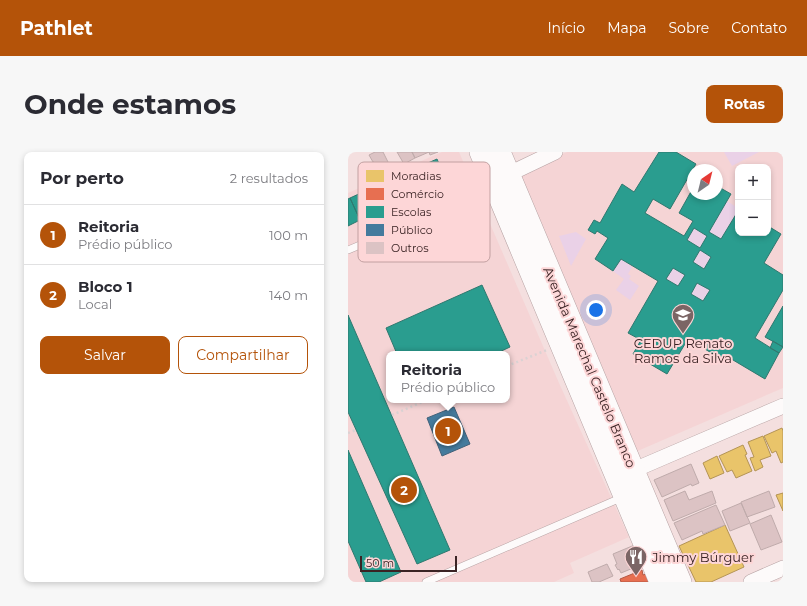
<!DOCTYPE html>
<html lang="pt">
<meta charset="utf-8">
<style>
body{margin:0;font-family:Montserrat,sans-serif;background:#f7f7f7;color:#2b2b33}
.controls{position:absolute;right:12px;top:12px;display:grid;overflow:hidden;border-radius:8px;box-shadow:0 2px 6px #0003}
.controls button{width:36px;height:36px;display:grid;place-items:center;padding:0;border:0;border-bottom:1px solid #e1e1e2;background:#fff;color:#2b2b33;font:20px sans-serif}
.compass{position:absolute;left:339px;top:12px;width:36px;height:36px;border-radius:50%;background:#fff;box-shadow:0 2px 6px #0003;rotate:35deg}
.scale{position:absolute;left:12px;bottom:10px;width:97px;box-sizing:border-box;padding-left:4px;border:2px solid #3a2324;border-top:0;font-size:11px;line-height:14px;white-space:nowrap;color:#3a2324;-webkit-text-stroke:3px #fdd6d7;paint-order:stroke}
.you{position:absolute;left:248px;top:158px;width:14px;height:14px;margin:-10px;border:3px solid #fff;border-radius:50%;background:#1a73e8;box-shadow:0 0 0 6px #1a73e833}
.badge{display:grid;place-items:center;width:26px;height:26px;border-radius:50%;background:#b45309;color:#fff;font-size:13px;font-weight:700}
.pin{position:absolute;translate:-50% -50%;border:2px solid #fff;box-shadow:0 1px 4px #0006}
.popup{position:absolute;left:38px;top:199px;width:124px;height:52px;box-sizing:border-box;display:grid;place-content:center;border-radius:8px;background:#fff;filter:drop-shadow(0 1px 3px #0005);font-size:13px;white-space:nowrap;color:#7c7c81}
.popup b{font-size:15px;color:#2b2b33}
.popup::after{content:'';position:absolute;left:50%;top:100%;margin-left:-8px;border:8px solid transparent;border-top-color:#fff}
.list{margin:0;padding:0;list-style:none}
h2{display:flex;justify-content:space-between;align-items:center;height:52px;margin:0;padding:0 16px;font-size:17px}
h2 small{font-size:13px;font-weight:400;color:#7c7c81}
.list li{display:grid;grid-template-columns:26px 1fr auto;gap:12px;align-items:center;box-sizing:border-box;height:60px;padding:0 16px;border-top:1px solid #e1e1e2}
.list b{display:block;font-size:15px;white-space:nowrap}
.list p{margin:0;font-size:13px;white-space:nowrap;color:#7c7c81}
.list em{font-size:13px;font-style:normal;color:#7c7c81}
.actions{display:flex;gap:8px;padding:12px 16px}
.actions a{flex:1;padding:9px 0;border:1px solid #b45309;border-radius:8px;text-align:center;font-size:14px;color:#b45309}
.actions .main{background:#b45309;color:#fff}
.map{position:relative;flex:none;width:435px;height:430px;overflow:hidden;border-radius:8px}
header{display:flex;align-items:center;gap:24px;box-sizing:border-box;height:56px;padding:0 20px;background:#b45309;color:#fff}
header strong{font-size:19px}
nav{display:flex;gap:22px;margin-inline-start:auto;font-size:14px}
.intro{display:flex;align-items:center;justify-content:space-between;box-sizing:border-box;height:96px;padding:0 24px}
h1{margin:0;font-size:28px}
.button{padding:10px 18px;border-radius:8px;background:#b45309;color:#fff;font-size:14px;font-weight:700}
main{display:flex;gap:24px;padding:0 24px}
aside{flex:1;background:#fff;border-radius:8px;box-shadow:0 2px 6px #0003}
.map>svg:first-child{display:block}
.built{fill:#f5d4d5;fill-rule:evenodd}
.green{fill:#ead1e7}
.homes{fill:#e9c46a;stroke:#b49455}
.shops{fill:#e76f51;stroke:#b35844}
.schools{fill:#2a9d8f;stroke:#2f786f;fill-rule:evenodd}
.public{fill:#457b9d;stroke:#426179}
.building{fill:#dcc3c4;stroke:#bfabab}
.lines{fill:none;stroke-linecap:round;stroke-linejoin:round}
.lane-casing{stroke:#b7a3a4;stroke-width:8}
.street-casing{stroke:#b7a3a4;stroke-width:16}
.secondary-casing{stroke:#b7a3a4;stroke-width:22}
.path{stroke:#dad2d3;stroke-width:2.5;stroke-dasharray:2 3;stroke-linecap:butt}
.lane{stroke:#fdfafa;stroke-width:7}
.street{stroke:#fdfafa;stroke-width:15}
.secondary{stroke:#fdfafa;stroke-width:21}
.labels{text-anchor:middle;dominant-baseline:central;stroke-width:4;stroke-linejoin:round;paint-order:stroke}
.poi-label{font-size:13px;fill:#3a2324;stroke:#fdd6d7}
.street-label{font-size:13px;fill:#3a2324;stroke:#fdd6d7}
.key{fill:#fdd6d7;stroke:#c2a0a1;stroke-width:1}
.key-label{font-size:11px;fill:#3a2324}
</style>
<header>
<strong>Pathlet</strong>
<nav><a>Início</a><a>Mapa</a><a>Sobre</a><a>Contato</a></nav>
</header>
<div class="intro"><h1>Onde estamos</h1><a class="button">Rotas</a></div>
<main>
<aside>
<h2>Por perto<small>2 resultados</small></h2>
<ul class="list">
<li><span class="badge">1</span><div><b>Reitoria</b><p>Prédio público</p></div><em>100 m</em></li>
<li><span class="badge">2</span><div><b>Bloco 1</b><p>Local</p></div><em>140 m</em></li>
</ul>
<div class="actions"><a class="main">Salvar</a><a>Compartilhar</a></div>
</aside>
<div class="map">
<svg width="435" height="430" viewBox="0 0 435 430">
<rect width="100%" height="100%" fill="#f4dfdf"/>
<path class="built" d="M94 0H111L211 231 281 385 222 411 226 421 206 430H0V41ZM41 202H159V248H41Z
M219 0H435V236L285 301 168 24ZM390 15H420V81H390ZM345 18H369V42H345Z"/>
<path class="green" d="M376 0H411L384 14Z
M379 49 390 56V59L373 87 361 80Z
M346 76 359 84 352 96 339 88Z
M228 80 238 87 223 114 211 84Z
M352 98 363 105 356 117 345 110Z
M273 107 284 115 280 122 283 124 281 127 291 134 282 148 268 138 276 127 265 119Z
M325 116 337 123 330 134 318 127Z
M349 131 362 138 355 149 343 142Z"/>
<path class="homes" d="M434 276 435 279V310L433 311 428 299 424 301 416 284Z
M415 284 423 304 412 308 415 315 407 319 402 306 406 305 400 290Z
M395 293 399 302 397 303 404 319 388 326 384 318 379 320 371 304Z
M369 304 376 321 362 327 355 311Z
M435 341V359L428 343Z
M377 373 396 415 363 430H348L331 394Z"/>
<path class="shops" d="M294 418 295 423 298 422 301 430H273L272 427Z"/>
<path class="schools" d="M311 0H328L348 12 322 57 305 47 297 61 336 84 345 69 331 61 345 36V42H369V34L383 42 361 80 373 87 390 59V81H420V74L433 82 416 111 435 123V138L407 186 431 201 417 227 380 205 377 209 340 187 319 222 285 202 293 188 280 181 310 129 273 107 265 119 247 107 260 86 249 79 247 82 240 78 246 68 252 71 274 32 286 40ZM346 76 359 84 352 96 339 88ZM352 98 363 105 356 117 345 110ZM325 116 337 123 330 134 318 127ZM349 131 362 138 355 149 343 142Z
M89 7 99 30 47 53 37 30Z
M37 30 47 53 12 68 2 46Z
M2 46 12 68 0 74V47Z
M134 133 162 195 147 202H49L38 176Z
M435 154V195L417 185Z
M0 163 102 398 69 412 0 260Z
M425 189 435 195 431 201 422 196Z
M0 298 53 420 31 430H18L0 389Z"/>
<path class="public" d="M106 255 122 292 94 304 79 266Z"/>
<path class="building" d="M27 0H35L44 18 32 23 26 10H25L21 3Z
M49 0H64L67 6 56 12Z
M64 0H90L82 3 81 0 67 6Z
M343 312 351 331 344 334 343 332 314 345 306 328Z
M337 339 341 348 364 339 368 351 325 369 316 348Z
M421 339 427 355 399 365 393 350Z
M393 351 402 371 382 379 374 359Z
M368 353 377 373 355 382 354 379 334 388 326 371Z
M423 363 434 390 413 398 402 372Z
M289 392 295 412 273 421 271 417 270 418 267 413 269 412 265 402Z
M259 412 265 424 251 430H244L240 420Z"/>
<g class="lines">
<g class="lane-casing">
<path id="lane" d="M0 98 123 46 144 35
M78 430 275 345"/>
</g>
<g class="street-casing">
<path id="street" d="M161 22 207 0
M286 318 435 254
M403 430 435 416"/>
</g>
<g class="secondary-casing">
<path id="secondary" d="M132 0 312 430
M152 0 333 430"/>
</g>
<path class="path" d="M159 214 199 198
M44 263 79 248
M0 281 8 278"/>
<use href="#lane" class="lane"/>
<use href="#street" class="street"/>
<use href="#secondary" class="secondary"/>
</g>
<defs>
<g id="university-pin" transform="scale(1.15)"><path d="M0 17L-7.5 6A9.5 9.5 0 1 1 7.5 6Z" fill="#7b6565" stroke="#fdd6d7"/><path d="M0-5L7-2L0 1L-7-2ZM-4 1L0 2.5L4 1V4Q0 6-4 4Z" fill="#fff"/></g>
<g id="restaurant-pin" transform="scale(1.15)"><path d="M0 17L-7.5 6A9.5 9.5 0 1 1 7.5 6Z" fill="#7b6565" stroke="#fdd6d7"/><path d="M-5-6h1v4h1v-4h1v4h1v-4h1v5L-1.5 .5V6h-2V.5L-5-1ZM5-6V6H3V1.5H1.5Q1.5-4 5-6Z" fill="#fff"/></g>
</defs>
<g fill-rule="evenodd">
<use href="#university-pin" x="335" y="163"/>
<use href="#restaurant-pin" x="288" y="405"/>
</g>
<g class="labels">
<g class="poi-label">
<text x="335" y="191">CEDUP Renato<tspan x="335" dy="15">Ramos da Silva</tspan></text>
<text x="304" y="405" text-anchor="start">Jimmy Búrguer</text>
</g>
<g class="street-label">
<text transform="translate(242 215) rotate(67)">Avenida Marechal Castelo Branco</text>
</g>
</g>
<rect x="10" y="10" width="132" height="100" rx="6" class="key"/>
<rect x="18" y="18" width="18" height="12" fill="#e9c46a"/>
<rect x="18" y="36" width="18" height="12" fill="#e76f51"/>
<rect x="18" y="54" width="18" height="12" fill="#2a9d8f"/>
<rect x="18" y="72" width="18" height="12" fill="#457b9d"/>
<rect x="18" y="90" width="18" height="12" fill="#dcc3c4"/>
<g class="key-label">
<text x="43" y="28">Moradias</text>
<text x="43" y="46">Comércio</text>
<text x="43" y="64">Escolas</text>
<text x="43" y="82">Público</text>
<text x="43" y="100">Outros</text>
</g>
</svg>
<div class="controls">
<button>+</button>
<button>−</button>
</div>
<svg class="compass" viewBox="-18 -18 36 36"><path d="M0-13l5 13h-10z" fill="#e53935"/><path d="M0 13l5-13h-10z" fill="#7c7c81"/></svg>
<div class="scale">50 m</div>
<div class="you"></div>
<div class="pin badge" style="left:100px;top:279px">1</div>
<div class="popup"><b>Reitoria</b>Prédio público</div>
<div class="pin badge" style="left:56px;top:338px">2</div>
</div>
</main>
